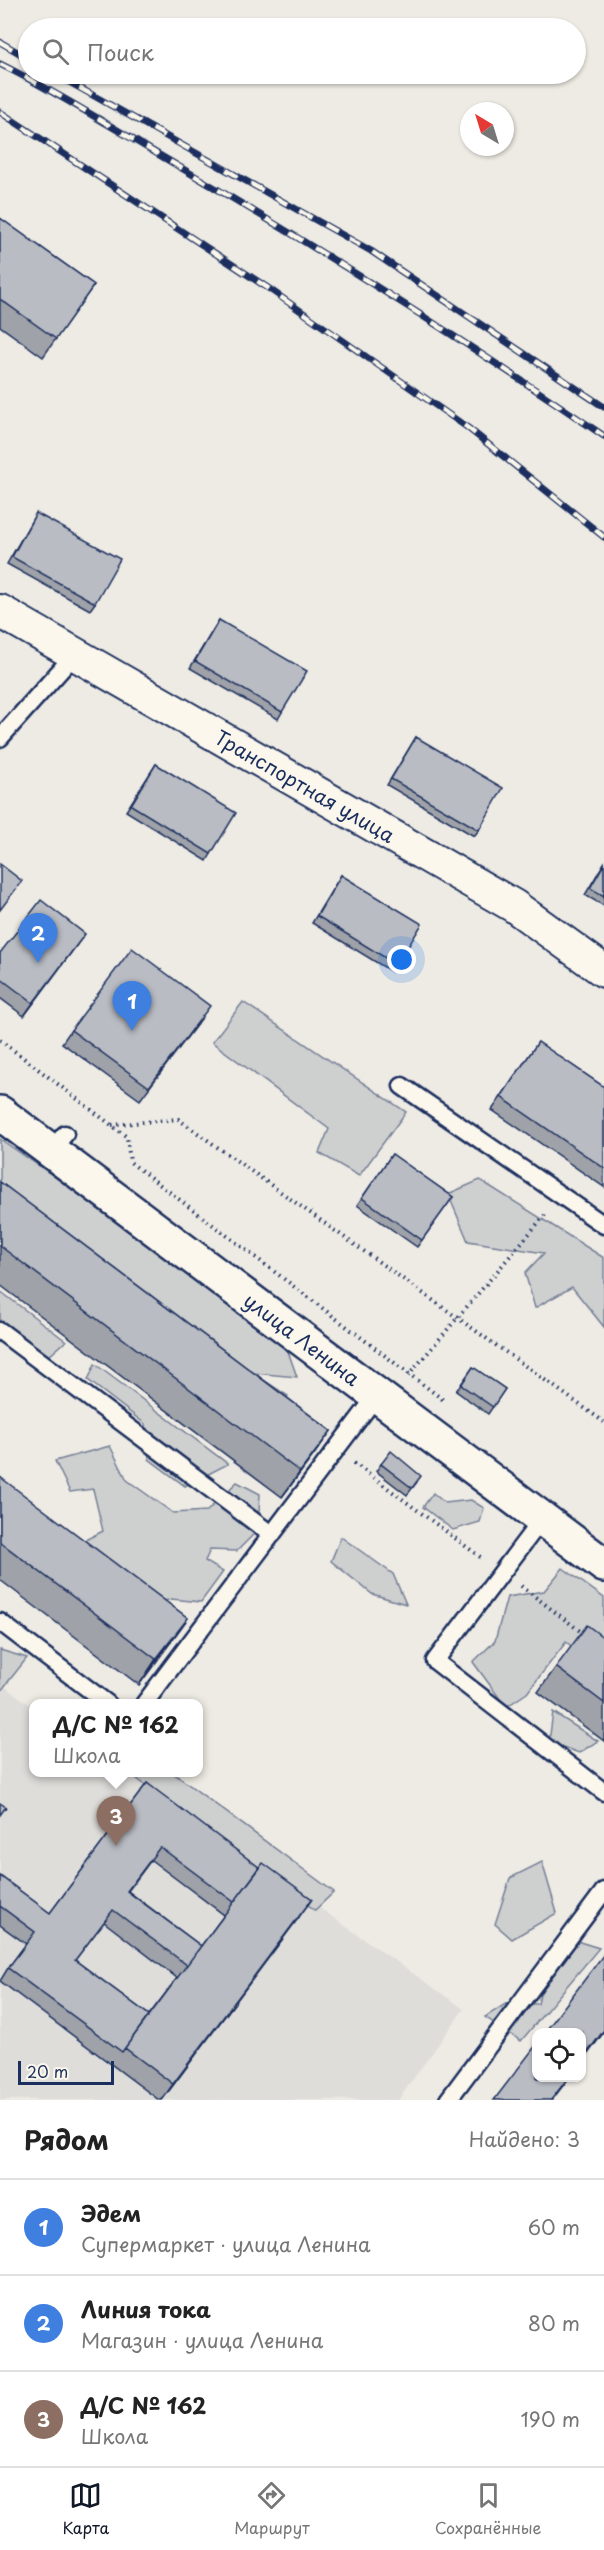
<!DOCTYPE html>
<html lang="ru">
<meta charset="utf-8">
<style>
body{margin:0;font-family:"Playpen Sans",sans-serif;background:#f2f2f2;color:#222}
.controls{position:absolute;right:18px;bottom:18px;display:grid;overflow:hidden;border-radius:12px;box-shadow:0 2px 4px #0004}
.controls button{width:54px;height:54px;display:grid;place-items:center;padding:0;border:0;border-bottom:2px solid #e0e0e0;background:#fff;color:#222;font:30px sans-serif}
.compass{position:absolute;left:460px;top:102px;width:54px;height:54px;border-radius:50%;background:#fff;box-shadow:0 2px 4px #0004;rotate:322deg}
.scale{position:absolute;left:18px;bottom:15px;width:96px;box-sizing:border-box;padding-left:6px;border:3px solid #1b2f5e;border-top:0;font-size:16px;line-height:21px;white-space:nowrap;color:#1b2f5e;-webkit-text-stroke:4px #fbf7ec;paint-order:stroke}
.you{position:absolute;left:402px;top:960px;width:21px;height:21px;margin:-15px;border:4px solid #fff;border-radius:50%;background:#1a73e8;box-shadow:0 0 0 9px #1a73e833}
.badge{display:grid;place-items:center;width:39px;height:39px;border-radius:50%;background:#111827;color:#fff;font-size:20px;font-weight:700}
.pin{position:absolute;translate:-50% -50px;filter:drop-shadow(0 2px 3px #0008)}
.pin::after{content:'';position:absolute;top:32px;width:21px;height:18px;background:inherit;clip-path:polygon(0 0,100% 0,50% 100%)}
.popup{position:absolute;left:29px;top:1699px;width:174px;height:78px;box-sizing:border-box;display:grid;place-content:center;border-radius:12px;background:#fff;filter:drop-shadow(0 2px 4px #0005);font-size:20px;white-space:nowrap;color:#767676}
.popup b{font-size:22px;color:#222}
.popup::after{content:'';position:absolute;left:50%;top:100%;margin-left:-12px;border:12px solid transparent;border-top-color:#fff}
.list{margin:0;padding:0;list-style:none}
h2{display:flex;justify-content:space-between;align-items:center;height:78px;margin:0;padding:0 24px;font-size:26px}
h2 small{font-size:20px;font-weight:400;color:#767676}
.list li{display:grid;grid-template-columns:39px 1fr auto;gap:18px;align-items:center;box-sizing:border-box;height:96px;padding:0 24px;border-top:2px solid #e0e0e0}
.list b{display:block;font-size:22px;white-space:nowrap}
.list p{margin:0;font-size:20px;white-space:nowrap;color:#767676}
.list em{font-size:20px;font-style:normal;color:#767676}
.icon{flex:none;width:33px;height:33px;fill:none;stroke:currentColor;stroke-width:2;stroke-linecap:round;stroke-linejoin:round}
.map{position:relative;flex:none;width:604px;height:2100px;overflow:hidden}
.search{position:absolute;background:#fff;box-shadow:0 2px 4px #0004;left:18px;right:18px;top:18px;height:66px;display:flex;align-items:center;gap:15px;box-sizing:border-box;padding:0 21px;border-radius:33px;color:#767676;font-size:22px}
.sheet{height:366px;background:#fff}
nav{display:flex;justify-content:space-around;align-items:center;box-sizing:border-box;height:84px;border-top:2px solid #e0e0e0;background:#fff;font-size:16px;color:#767676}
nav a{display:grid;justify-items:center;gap:3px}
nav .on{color:#111827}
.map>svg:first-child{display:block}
.built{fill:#deddda}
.green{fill:#cecfcf;stroke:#747f96;stroke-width:1.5}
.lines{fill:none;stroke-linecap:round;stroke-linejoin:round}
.lane-casing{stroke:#1b2f5e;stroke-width:21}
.street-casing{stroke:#1b2f5e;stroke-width:36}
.secondary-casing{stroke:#1b2f5e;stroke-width:38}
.path{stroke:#1b2f5e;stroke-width:4;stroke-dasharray:1.5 4.5;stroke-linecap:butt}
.lane{stroke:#fbf7ec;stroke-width:16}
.street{stroke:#fbf7ec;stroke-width:32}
.secondary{stroke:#fbf7ec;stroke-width:33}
.rail-casing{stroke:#1b2f5e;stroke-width:7}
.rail{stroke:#fbf7ec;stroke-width:4.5;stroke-dasharray:14;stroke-linecap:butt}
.wall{fill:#9fa2a8;stroke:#1b2f5e;stroke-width:1.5;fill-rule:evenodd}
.shaded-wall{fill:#828488;stroke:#1b2f5e;stroke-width:1.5}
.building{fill:#b9bcc3;stroke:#1b2f5e;stroke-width:1.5}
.labels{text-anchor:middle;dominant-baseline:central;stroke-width:5;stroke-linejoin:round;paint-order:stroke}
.street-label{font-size:20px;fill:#1b2f5e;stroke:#fbf7ec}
</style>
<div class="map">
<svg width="604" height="2100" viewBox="0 0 604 2100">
<rect width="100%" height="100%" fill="#eeebe4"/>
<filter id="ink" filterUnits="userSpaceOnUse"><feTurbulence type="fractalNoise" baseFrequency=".0167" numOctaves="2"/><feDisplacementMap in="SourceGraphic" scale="12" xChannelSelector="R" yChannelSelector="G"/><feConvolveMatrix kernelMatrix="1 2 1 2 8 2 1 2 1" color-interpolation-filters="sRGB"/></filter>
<g filter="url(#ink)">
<path class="built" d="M0 1683 33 1707V1772L127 1773 464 2009 398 2100H0Z"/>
<path class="green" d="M243 1002 406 1112 359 1176 319 1153 329 1129 212 1042Z
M0 1139 282 1334 297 1377 253 1373 288 1396 275 1421 0 1209Z
M480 1180 604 1258V1327L572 1287 535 1308 525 1273 544 1253 468 1241 448 1194Z
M0 1291 66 1341 48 1357 0 1321Z
M95 1364 228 1464 185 1486 149 1459 145 1424 88 1380Z
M110 1446 127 1480 173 1513 207 1511 237 1482 260 1494 258 1530 237 1551 210 1550 205 1561 223 1572 201 1602 171 1599 140 1609 63 1551 103 1531 93 1489 70 1492 55 1461Z
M433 1493 445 1503 471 1500 484 1508 480 1522 453 1530 423 1507Z
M341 1537 393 1574 406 1604 372 1594 331 1561Z
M563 1568 604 1598V1670L566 1642 527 1693 506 1707 473 1662 495 1641 507 1597 544 1591Z
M0 1650 27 1658 0 1692Z
M553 1712 598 1741 579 1753 549 1742Z
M129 1773H173L334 1892 315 1910Z
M542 1862 557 1913 512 1939 495 1924 510 1878Z
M570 1939 599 1948 521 2041 485 2017 507 2003 538 2004 549 1955Z"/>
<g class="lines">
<g class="lane-casing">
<path id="lane" d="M0 738 75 654
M402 1086 604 1225
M51 1151 65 1134
M0 1331 272 1535
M542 1519 435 1661 604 1792
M0 1622 108 1704
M144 1704 377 1395
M448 2100 604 1891"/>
</g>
<g class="street-casing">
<path id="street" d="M0 611 514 906 604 971"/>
</g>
<g class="secondary-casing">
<path id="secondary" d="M0 1113 604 1565"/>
</g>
<path class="path" d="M0 1040 127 1137 130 1162 446 1402
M112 1125 178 1119 604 1422
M408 1376 545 1215
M354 1463 483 1559
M521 1586 584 1634"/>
<use href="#lane" class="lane"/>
<use href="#street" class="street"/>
<use href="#secondary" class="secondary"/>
<g class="rail-casing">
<path id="rail" d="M0 42 28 58
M0 64C61 94 119 132 178 166 323 251 465 341 604 436
M55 74 371 251 604 407
M0 112 268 288 468 428 604 537"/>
</g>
<use href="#rail" class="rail"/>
</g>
<path class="wall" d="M0 218 94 285 43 357 0 326Z
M36 513 95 603 90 610 7 564Z
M219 620 282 712 278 719 190 668Z
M416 737 479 830 474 836 387 785Z
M156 764 211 854 207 861 126 811Z
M604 863V906L585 895Z
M341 875 397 965 392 972 312 923Z
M76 946 24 1016 0 998V953Z
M201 1019 140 1100 62 1043 71 1030Z
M538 1042 604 1087V1187L492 1110Z
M392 1154 453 1197 417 1247 357 1205Z
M0 1182 331 1431 282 1497 0 1285Z
M473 1367 505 1389 488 1414 456 1391Z
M381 1464 417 1482 407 1495 376 1471Z
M0 1477 170 1643 139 1685 0 1580Z
M604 1638V1741L538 1692 556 1667Z
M147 1783 299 1917 162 2100H159L0 1981 8 1968 26 1944 0 1925V1876L50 1913ZM151 1860 224 1915 201 1946 128 1891ZM104 1922 177 1978 149 2015 75 1960Z"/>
<path class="shaded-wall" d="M85 934 76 946 24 1016 33 1003Z
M331 1431 313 1456 282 1497 300 1472Z
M188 1618 170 1643 139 1685 156 1659Z
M312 1899 299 1917 162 2100 173 2084Z
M604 2030V2032L582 2062V2060Z
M568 2078H569L552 2100H551Z"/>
<path class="building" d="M0 218 94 285 56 339 0 299Z
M36 513 120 559 95 603 12 557Z
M219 620 307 671 282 712 195 661Z
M416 737 503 788 479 830 391 779Z
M156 764 236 813 211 854 131 805Z
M0 864 22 881 0 910Z
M604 864V896L590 888Z
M341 875 422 924 397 965 317 916Z
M41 900 85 934 33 1003 0 978V953Z
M132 948 210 1006 149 1087 71 1030Z
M538 1042 604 1087V1168L501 1097Z
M392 1154 453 1197 422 1240 362 1198Z
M0 1182 331 1431 300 1472 0 1246Z
M473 1367 505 1389 493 1407 461 1385Z
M391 1451 421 1476 412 1488 381 1464Z
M0 1477 188 1618 156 1659 0 1542Z
M587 1625 604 1638V1703L556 1667Z
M147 1783 260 1868 234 1902 160 1847 127 1891 201 1946 187 1965 113 1910 75 1960 149 2015 122 2052 8 1968 35 1932 0 1906V1876L50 1913Z
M0 1803 6 1807 0 1815Z
M263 1863 312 1899 173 2084 125 2048Z
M604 1954V2030L582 2060V2032H545Z
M537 2044V2078H568L551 2100H494Z"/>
</g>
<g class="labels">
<g class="street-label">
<text transform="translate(305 786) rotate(30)">Транспортная улица</text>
<text transform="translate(302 1339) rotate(37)">улица Ленина</text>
</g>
</g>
</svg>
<div class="controls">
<button><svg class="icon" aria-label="locate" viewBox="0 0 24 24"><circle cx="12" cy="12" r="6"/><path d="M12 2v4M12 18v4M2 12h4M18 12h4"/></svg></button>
</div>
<svg class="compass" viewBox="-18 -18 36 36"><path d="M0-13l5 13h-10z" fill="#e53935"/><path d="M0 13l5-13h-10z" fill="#767676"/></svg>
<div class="scale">20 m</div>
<div class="you"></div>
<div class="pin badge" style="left:132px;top:1031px;background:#3f7fe0">1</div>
<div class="pin badge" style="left:38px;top:963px;background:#3f7fe0">2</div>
<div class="pin badge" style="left:116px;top:1846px;background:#8d6e63">3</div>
<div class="popup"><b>Д/С № 162</b>Школа</div>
<div class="search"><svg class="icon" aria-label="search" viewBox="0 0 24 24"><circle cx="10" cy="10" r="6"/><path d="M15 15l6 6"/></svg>Поиск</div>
</div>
<section class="sheet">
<h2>Рядом<small>Найдено: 3</small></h2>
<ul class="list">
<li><span class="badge" style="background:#3f7fe0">1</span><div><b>Эдем</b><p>Супермаркет · улица Ленина</p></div><em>60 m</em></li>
<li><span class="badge" style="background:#3f7fe0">2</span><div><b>Линия тока</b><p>Магазин · улица Ленина</p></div><em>80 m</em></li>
<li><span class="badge" style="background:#8d6e63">3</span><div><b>Д/С № 162</b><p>Школа</p></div><em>190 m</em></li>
</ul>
</section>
<nav>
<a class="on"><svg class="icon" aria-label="map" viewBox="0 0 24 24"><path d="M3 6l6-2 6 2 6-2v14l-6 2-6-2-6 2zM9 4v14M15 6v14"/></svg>Карта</a>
<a><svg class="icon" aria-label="directions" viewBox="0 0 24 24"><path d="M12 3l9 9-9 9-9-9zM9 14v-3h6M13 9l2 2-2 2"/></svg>Маршрут</a>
<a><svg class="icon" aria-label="saved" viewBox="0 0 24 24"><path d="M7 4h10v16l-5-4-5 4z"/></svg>Сохранённые</a>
</nav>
